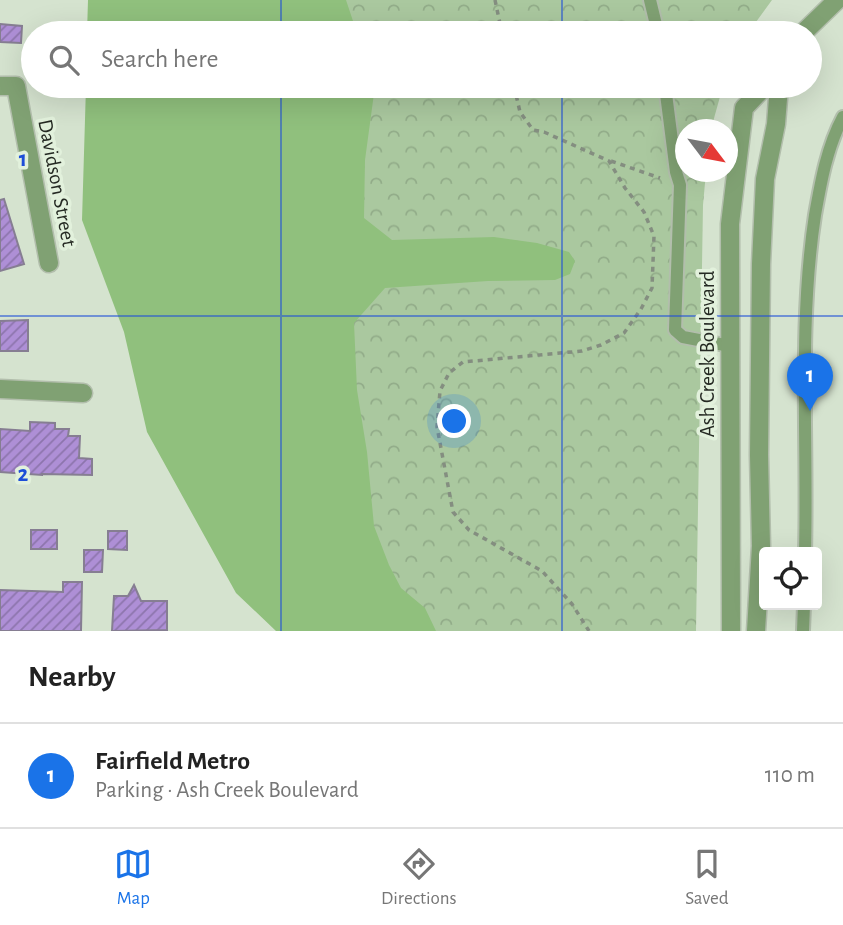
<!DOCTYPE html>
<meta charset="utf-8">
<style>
body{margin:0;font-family:"Alegreya Sans",sans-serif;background:#f6f6f6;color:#222}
.controls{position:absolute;right:21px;bottom:21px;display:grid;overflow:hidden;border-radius:7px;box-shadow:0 7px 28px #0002}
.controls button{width:63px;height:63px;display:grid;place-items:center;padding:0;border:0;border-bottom:2px solid #e0e0e0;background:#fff;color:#222;font:35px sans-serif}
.compass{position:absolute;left:675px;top:119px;width:63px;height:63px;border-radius:50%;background:#fff;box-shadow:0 7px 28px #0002;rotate:122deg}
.you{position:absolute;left:455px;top:422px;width:24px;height:24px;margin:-18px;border:5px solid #fff;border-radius:50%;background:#1a73e8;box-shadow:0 0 0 10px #1a73e833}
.badge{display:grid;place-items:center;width:46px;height:46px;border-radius:50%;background:#1a73e8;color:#fff;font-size:23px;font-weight:700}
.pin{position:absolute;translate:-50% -58px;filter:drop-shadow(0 2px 4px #0008)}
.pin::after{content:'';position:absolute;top:37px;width:24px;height:21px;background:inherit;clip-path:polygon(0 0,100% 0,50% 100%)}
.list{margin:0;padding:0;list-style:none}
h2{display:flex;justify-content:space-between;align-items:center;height:91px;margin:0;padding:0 28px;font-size:30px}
h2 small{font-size:23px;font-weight:400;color:#767676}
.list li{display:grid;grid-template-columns:46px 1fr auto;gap:21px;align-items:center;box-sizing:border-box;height:105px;padding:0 28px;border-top:2px solid #e0e0e0}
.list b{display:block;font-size:26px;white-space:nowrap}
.list p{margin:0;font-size:23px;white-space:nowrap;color:#767676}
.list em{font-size:23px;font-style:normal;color:#767676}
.icon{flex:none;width:38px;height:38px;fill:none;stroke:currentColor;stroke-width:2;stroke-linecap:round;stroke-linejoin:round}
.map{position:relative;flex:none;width:843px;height:631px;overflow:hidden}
.search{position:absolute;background:#fff;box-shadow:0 7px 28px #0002;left:21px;right:21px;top:21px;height:77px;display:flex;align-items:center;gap:18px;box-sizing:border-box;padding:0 24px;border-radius:38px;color:#767676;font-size:26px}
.sheet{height:196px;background:#fff}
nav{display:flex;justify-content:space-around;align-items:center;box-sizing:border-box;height:98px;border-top:2px solid #e0e0e0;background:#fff;font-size:19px;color:#767676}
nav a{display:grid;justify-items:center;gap:4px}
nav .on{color:#1a73e8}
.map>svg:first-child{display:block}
.park{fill:url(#park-crowns)}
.water{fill:#90c07d}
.building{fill:url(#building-hatch);stroke:#867e92;stroke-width:2}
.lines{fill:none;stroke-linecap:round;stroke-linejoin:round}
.lane-casing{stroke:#b2beac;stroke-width:16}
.street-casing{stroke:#b2beac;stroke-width:21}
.path{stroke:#848e80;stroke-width:3.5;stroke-dasharray:5 5;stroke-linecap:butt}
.lane{stroke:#80a173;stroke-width:12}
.street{stroke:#80a173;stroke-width:18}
.grid{fill:none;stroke:#1d4ed8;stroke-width:2;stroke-opacity:0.55}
.labels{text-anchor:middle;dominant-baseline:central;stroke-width:7;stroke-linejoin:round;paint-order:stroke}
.street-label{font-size:21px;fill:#242922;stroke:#e2f1dc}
.grid-label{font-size:23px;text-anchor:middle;font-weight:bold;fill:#1d4ed8;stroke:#e2f1dc;stroke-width:7;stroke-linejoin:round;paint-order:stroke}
</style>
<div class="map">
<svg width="843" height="631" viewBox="0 0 843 631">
<defs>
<pattern id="park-crowns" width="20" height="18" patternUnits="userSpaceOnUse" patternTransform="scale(1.75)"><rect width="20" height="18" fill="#aac89f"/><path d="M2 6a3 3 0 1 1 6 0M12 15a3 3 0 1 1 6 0" fill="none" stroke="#92ac89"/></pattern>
<pattern id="building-hatch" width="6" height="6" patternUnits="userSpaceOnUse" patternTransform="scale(1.75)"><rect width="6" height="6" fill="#ae8fd6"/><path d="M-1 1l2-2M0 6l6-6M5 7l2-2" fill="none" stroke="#8d75ad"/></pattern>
</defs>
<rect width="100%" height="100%" fill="#d5e3cf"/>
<path class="park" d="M239 0H772L748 33H238Z
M236 86H723L711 129 686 130V172H706L703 205 696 631H434L359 586Z"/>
<path class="water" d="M88 0H346L357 33H87Z
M86 86H375L365 160 364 218 392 240 494 237 537 243 569 252 575 261 570 274 555 280 488 281 385 288 354 323 357 390 367 452 374 526 389 565 401 588 425 608 436 631H276L236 593 147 432 124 332 82 220Z"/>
<path class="building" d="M0 24 22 26 21 43 0 42Z
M4 199 24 264 0 271V200Z
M28 320V351H0V321Z
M30 422 55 423V429H69L68 436H80L79 458 92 459V475L42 474V475L0 472V429L30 431Z
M31 530H57V549H31Z
M108 531H127V550L108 549Z
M84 550H103L102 572H84Z
M63 582H82L81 631H0V590L63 592Z
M134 585 141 601H167V630L112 631 114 596H128Z"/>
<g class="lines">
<g class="lane-casing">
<path id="lane" d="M650 0 658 33
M665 86 676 172 680 185 675 330 683 337 730 346
M805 552C808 440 798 326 815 215 821 181 827 147 843 117
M803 631 804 605"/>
</g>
<g class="street-casing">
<path id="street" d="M803 33 837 0
M0 86H16L49 263
M0 389 83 393
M731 631 730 224 744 108 765 86
M756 631 761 546 759 455 761 264 765 179 776 124 779 86"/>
</g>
<path class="path" d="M495 0 502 33
M514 86 520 112 533 130 544 132 609 161 625 188 644 212 654 236 652 288 641 309 624 333 601 345 582 351 463 362 449 373 440 391 437 427 453 512 469 530 542 571 572 604 589 631
M611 161 660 178"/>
<use href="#lane" class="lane"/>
<use href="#street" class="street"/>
</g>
<path class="grid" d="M281 0V33M562 0V33M281 86V631M562 86V631M0 316H843"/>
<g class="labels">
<g class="street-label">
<text transform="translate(57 183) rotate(79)">Davidson Street</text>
<text transform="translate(707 354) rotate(-90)">Ash Creek Boulevard</text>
</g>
</g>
<g class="grid-label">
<text x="23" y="166">1</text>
<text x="23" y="481">2</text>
</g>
</svg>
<div class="controls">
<button><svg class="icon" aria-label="locate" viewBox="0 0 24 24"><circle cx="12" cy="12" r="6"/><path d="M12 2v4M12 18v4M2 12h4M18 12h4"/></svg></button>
</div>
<svg class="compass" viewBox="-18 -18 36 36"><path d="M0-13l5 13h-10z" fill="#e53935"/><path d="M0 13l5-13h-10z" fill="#767676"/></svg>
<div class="you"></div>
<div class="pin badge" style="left:810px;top:411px">1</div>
<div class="search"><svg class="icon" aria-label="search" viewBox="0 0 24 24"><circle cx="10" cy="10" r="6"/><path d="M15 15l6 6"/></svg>Search here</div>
</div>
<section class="sheet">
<h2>Nearby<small></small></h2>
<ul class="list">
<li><span class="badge">1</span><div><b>Fairfield Metro</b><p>Parking · Ash Creek Boulevard</p></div><em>110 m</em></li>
</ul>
</section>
<nav>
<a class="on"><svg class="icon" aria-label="map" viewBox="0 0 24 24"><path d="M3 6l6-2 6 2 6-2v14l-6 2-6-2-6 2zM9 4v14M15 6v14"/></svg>Map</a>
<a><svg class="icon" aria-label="directions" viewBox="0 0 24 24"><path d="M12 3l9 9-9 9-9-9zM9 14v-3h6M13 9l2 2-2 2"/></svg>Directions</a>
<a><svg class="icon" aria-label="saved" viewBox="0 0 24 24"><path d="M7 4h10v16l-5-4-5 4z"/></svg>Saved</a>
</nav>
